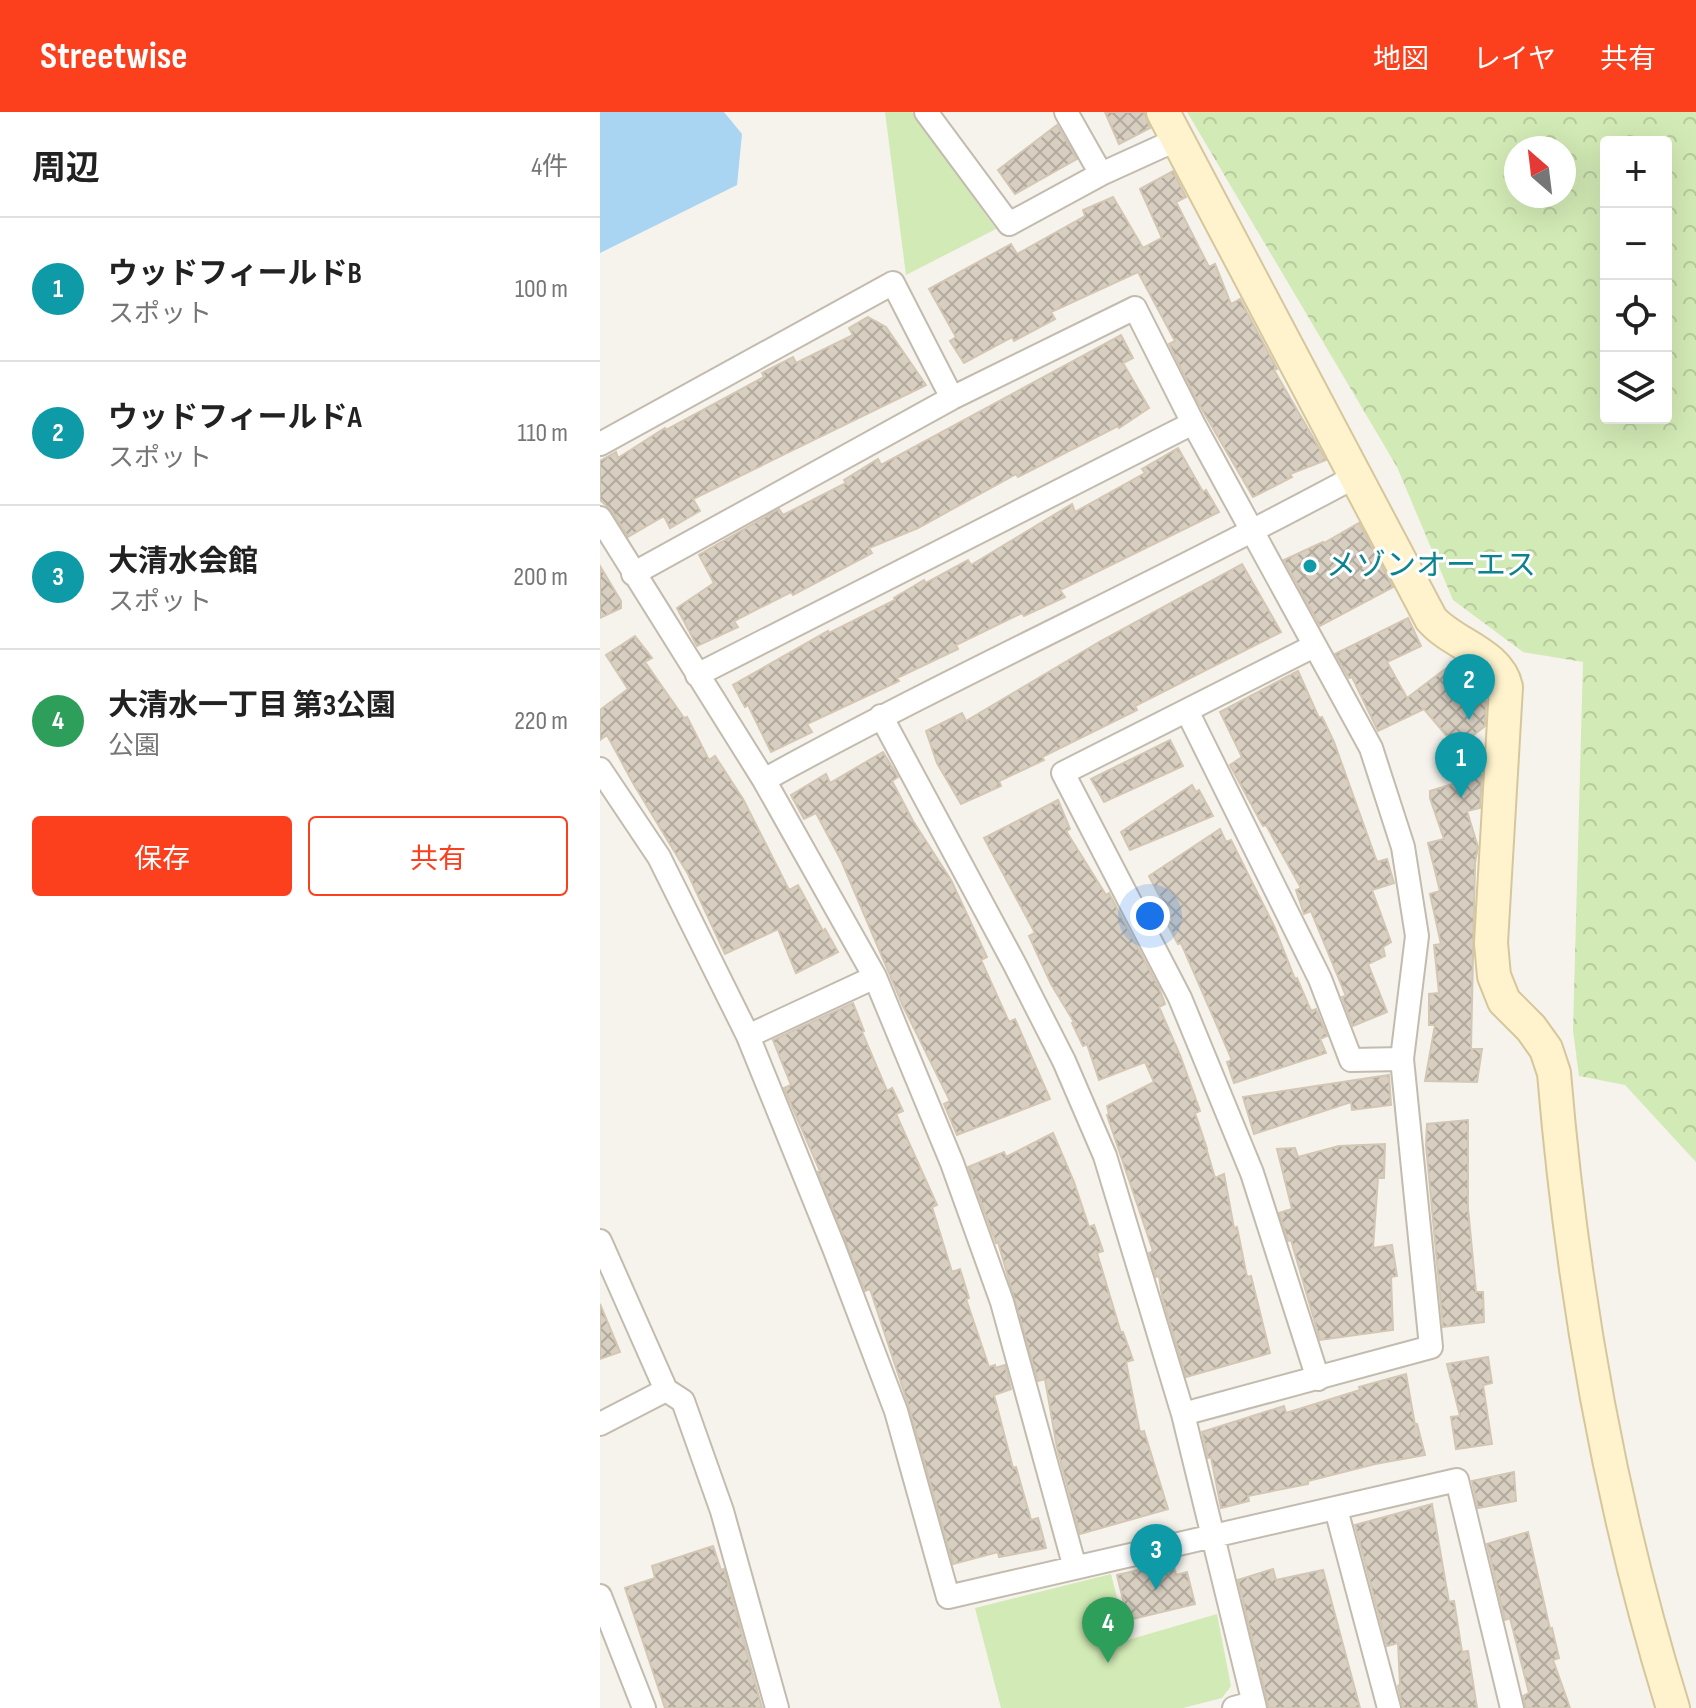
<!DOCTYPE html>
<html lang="ja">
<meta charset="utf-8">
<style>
body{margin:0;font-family:"Sofia Sans Condensed","Noto Sans JP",sans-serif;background:#f6f6f6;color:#222}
.controls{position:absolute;right:24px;top:24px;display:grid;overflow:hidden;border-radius:8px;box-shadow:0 8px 32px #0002}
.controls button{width:72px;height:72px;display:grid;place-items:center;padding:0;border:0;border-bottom:2px solid #e0e0e0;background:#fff;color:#222;font:40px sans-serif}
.compass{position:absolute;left:904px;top:24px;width:72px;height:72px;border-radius:50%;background:#fff;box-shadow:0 8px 32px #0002;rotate:332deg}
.you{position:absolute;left:550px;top:804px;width:28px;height:28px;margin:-20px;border:6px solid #fff;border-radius:50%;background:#1a73e8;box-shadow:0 0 0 12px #1a73e833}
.badge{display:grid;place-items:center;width:52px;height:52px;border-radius:50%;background:#fc3f1d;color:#fff;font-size:26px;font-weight:700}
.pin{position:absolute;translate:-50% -66px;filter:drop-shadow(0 2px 4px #0008)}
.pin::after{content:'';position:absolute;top:42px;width:28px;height:24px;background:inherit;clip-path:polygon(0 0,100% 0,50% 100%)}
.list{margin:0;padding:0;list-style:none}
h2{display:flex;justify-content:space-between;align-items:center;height:104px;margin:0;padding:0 32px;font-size:34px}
h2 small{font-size:26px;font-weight:400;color:#767676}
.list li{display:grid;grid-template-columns:52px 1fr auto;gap:24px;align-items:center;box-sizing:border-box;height:144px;padding:0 32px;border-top:2px solid #e0e0e0}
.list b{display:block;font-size:30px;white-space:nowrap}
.list p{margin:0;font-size:26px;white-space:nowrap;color:#767676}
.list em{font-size:26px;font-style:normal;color:#767676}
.actions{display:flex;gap:16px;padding:24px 32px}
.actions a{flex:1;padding:18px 0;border:2px solid #fc3f1d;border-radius:8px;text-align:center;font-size:28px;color:#fc3f1d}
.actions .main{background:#fc3f1d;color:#fff}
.icon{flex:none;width:44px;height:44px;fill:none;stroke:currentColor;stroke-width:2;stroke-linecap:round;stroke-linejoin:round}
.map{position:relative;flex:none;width:1096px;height:1596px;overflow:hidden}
header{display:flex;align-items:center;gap:48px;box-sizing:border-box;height:112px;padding:0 40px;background:#fc3f1d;color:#fff}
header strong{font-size:38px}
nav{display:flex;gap:44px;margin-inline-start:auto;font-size:28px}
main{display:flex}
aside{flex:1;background:#fff}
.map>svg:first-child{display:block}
.forest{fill:url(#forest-crowns);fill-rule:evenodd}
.park{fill:#d2eab5}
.water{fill:#a9d4f2}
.building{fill:url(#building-cross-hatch);stroke:#d3c7b4;stroke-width:2}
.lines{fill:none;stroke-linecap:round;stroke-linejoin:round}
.street-casing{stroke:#c2bbae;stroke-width:26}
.secondary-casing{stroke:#d6c79b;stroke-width:36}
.street{stroke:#fff;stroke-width:22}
.secondary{stroke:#fff3cd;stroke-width:32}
.culture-dot{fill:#0f9aa8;stroke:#fff;stroke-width:3}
.labels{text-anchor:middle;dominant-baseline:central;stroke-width:6;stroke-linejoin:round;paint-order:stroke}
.culture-label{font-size:30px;fill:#0d838f;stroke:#fff;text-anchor:start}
</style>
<header>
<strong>Streetwise</strong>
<nav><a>地図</a><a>レイヤ</a><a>共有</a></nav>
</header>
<main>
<aside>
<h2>周辺<small>4件</small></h2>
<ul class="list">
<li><span class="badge" style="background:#0f9aa8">1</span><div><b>ウッドフィールドB</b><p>スポット</p></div><em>100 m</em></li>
<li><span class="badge" style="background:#0f9aa8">2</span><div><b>ウッドフィールドA</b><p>スポット</p></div><em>110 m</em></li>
<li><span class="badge" style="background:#0f9aa8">3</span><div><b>大清水会館</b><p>スポット</p></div><em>200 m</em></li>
<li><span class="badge" style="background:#2e9e5b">4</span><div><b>大清水一丁目 第3公園</b><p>公園</p></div><em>220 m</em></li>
</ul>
<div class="actions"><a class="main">保存</a><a>共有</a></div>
</aside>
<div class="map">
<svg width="1096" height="1596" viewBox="0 0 1096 1596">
<defs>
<pattern id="forest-crowns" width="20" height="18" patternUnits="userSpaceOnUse" patternTransform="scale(2)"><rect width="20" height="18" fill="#d2eab5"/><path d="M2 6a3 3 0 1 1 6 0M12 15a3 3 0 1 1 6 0" fill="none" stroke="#b6ca9c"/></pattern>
<pattern id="building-cross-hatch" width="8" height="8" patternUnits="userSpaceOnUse" patternTransform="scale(2)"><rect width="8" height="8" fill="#d8cfc1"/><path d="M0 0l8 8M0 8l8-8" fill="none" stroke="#b1aa9e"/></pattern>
</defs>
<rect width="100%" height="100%" fill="#f6f3ec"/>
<path class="forest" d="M587 0H1096V1050L1025 973 979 964 973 918 983 550 923 540 853 488 797 355ZM1006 30H1066V306H1006ZM916 36H964V84H916Z"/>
<path class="park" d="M285 0H312L396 117 306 163Z
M511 1462 528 1528 617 1502 631 1574 622 1586 583 1596H401L375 1496Z"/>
<path class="water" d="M0 0H124L142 22 137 73 0 141Z"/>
<path class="building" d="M505 0H544L550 16 519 32Z
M457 13 477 47 415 82 398 58Z
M573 59 586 85 576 90 609 155 615 152 631 192 640 187 677 257 674 258 726 348 690 362 692 365 653 385 596 287 569 232 575 229 538 160 451 200 455 207 414 229 412 225 364 251 350 229 356 225 329 177 411 132 417 142 485 104 483 98 513 85 543 136 562 126 540 77Z
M268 205 286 215 326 273 93 387 100 399 70 416 64 404 28 425 12 399 0 388V349L16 340 18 346 65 316 66 318 164 265 162 261 193 245 196 251 253 223 249 216Z
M521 223 533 246 523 251 549 296 519 316 518 314 418 365 416 362 318 416 269 436 272 441 193 483 191 480 134 509 138 515 97 534 77 496 114 471 99 443 179 397 183 403 246 371 244 368 278 347 281 353Z
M578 336 603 380 606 378 619 400 460 478 465 485 424 504 422 501 356 533 358 537 297 566 299 569 207 612 212 620 171 640 148 593 145 595 133 573 228 519 229 521 295 488 294 486 324 468 326 471 368 448 371 453 472 392 475 400 545 361 542 357Z
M759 411 793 475 720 514 684 448 723 430 724 431Z
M642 452 681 520 535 594 537 598 442 645 444 648 399 669 401 674 361 692 337 651 326 619 362 601 366 609 499 530Z
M0 454 21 489V496L0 506Z
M808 506 821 534 787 550 807 586 848 555 870 586 876 580 886 589 885 614 857 636 824 597 778 619 752 565 749 566 735 542Z
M35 524 52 546 45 550 84 606 87 605 109 648 115 644 143 687 189 778 198 773 223 819 225 817 238 840 196 861 178 817 125 842 88 762 33 671 7 623 0 628V598L28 577 6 543Z
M698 559 719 606 722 605 734 630 777 750 787 747 794 771 772 778 791 830 783 835 785 844 768 852 787 900 753 914 742 885 746 884 711 799 704 802 696 778 701 776 666 713 663 714 630 653 642 645 620 600Z
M570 628 583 654 504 690 491 667Z
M283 640 298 665 292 669 313 709 351 768 387 845 381 848 409 910 415 907 450 987 357 1023 344 992 350 989 303 894 241 748 216 701 204 707 191 683 226 662 230 671Z
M882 663 880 696 867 699 878 735 875 751 871 937H882L877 970 825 969 835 913H829V882L839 881 834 833 841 832 830 782 840 779 828 731 844 727 830 686V679Z
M592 673 596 680 599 678 613 704 530 738 521 720Z
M458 688 470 717 466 719 506 783 509 781 559 876 565 892 559 895 580 943 600 999 595 1001 607 1037 603 1040 607 1039 615 1066 624 1062 634 1116 637 1115 647 1165 651 1164 670 1241 586 1265 562 1184 559 1164 556 1165 549 1141 553 1139 507 1003 509 1002 507 994 554 970 545 950 499 968 487 932 483 934 472 911 474 910 451 872 429 824 435 821 384 726Z
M620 717 626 730 631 728 674 814 695 867 697 866 711 899 716 897 727 924 720 927 726 941 634 971 627 950 632 948 581 831 578 832 567 811 572 808 549 764Z
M253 891 264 919 262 920 287 979 292 976 303 999 296 1002 337 1093 332 1095 352 1160 360 1157 369 1186 366 1187 389 1255 395 1253V1256L405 1253 411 1277 394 1283 413 1356 416 1355 431 1408 438 1406 446 1436 399 1445 398 1440 353 1452 309 1295 270 1177 265 1179 218 1060 220 1059 184 976 191 973 173 928Z
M789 963 791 993 752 998 751 990 654 1022 643 985Z
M868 1008V1096L876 1180H883L884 1210 843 1215 826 1033 827 1012Z
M453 1021 474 1070 489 1115 494 1113 503 1139 497 1141 521 1221 523 1220 533 1248 526 1250 540 1320 544 1319 568 1397 480 1422 457 1336 445 1267 438 1269 398 1130 396 1131 368 1055 404 1040 406 1045Z
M785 1032 784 1066H778L773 1136 792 1133 797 1164 791 1165 793 1218 720 1228 691 1128 688 1129 679 1101 692 1097 677 1037 695 1036 698 1045 739 1034Z
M0 1192 20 1240 0 1247Z
M888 1245 892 1271 883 1273 892 1332 856 1337 851 1305 860 1304 847 1252Z
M806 1262 815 1313 817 1312 825 1343 775 1352 708 1369V1372L648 1384 649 1389 621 1396 611 1345 608 1346 602 1320 684 1294 686 1301 760 1278 759 1275Z
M914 1360 916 1389 878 1396 872 1369Z
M832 1392 849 1490 854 1489 862 1540 868 1539 877 1596H803L798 1574 800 1572 798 1531 787 1534 755 1413Z
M928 1420 950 1517 952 1516 959 1546 953 1548 970 1596H926L923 1584 929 1581 910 1506 905 1508 887 1432Z
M113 1434 121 1458 124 1457 162 1596H65L25 1476 55 1466 52 1454Z
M573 1450 576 1463 587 1460 595 1492 528 1508 517 1463Z
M673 1457 676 1468 723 1458 760 1596H669L638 1468Z"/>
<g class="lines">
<g class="street-casing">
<path id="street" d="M326 0 409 112 501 62 578 27
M466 0 501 62
M0 332 293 171 352 286
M0 406 164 668 275 865 352 1051 402 1190 475 1456
M33 462 352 286 535 196 593 311 771 636 803 735 817 824 802 947 831 1235 583 1302
M714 534 463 661 580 886 652 1061 718 1267
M97 563 593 311
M587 599 720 867 751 948 802 947
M281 604 414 851 464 949 505 1044 583 1302 655 1596
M0 657 59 745 148 924 234 1136 296 1299 348 1485 857 1368 912 1596
M164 668C358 561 561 470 756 364
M148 924 275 865
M0 1129 66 1278 0 1312
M66 1278 83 1289 122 1399 177 1596
M736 1397 789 1596
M0 1484 44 1596
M634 1596 653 1591"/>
</g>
<g class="secondary-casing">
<path id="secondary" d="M563 0 831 507C852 532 899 541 906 575L891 831 894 864 904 889 931 916 946 937 954 961C972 1176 1009 1390 1073 1596"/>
</g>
<use href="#street" class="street"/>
<use href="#secondary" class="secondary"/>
</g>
<circle class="culture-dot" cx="710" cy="454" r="8"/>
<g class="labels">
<g class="culture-label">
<text x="726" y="454">メゾンオーエス</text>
</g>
</g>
</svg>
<div class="controls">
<button>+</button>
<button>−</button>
<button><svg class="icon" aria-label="locate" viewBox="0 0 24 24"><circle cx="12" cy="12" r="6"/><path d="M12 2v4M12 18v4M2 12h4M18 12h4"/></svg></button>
<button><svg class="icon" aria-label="layers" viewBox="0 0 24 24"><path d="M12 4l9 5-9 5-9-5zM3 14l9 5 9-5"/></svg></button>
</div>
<svg class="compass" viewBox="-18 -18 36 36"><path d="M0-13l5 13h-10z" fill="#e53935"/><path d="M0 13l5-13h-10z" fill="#767676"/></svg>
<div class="you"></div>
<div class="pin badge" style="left:861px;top:686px;background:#0f9aa8">1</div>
<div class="pin badge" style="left:869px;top:608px;background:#0f9aa8">2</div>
<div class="pin badge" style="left:556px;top:1478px;background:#0f9aa8">3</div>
<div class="pin badge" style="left:508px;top:1551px;background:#2e9e5b">4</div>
</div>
</main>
